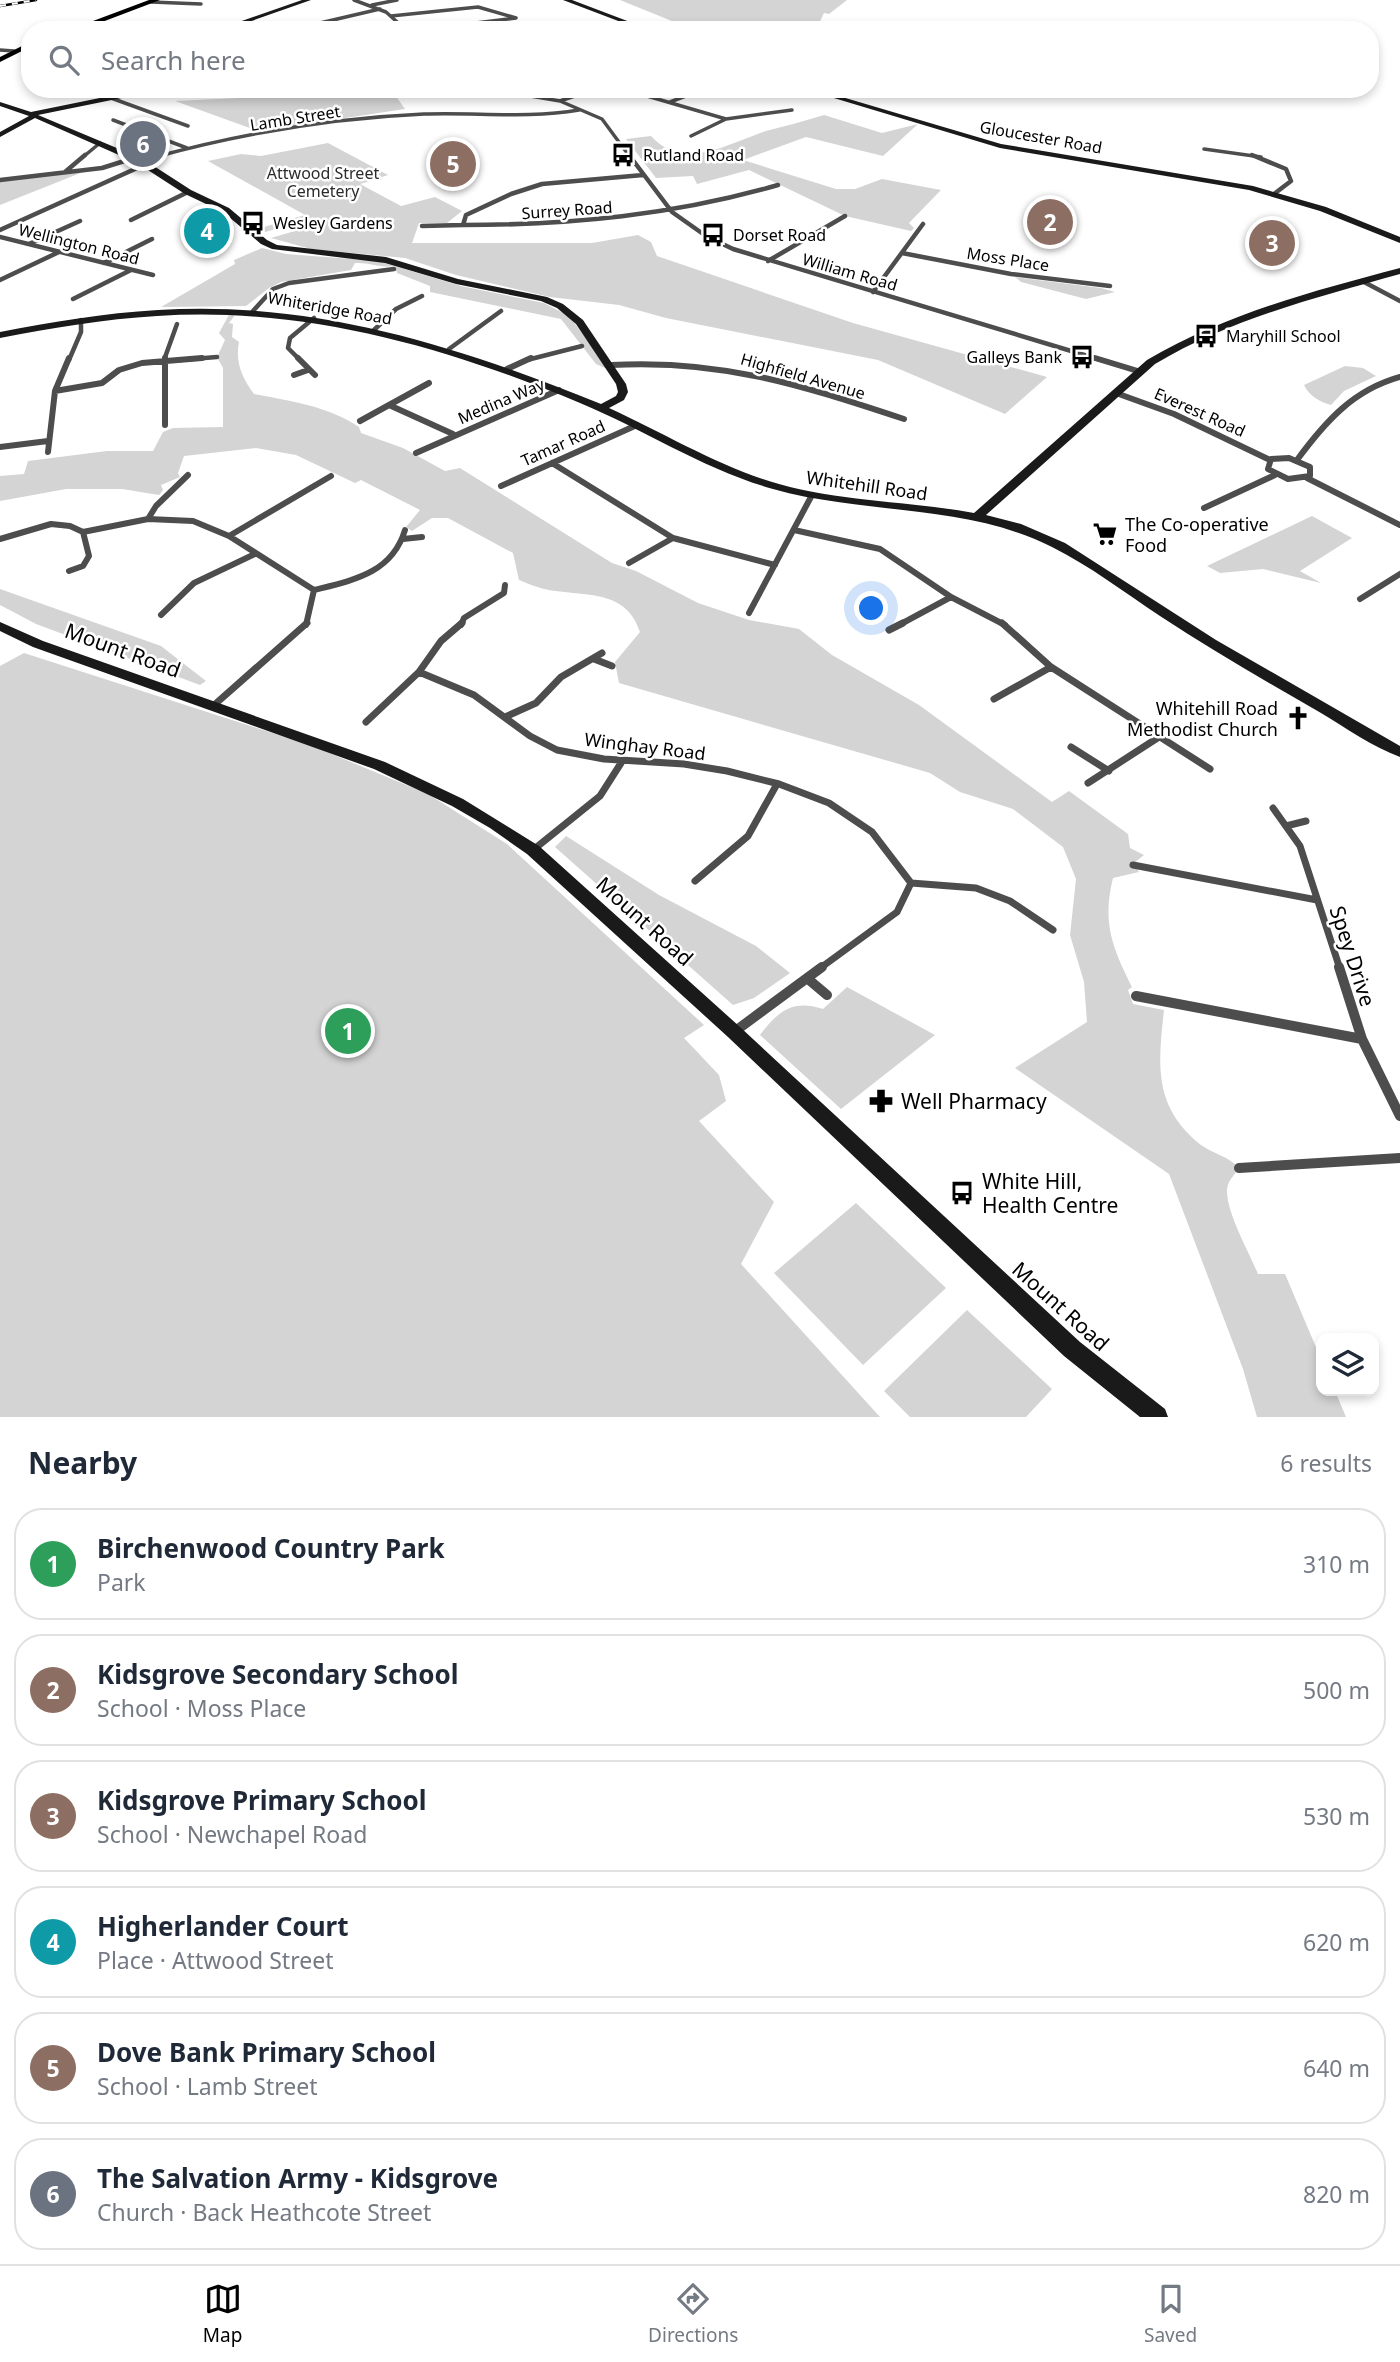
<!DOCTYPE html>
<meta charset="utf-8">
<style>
body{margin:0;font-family:"Noto Sans",sans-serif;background:#f6f6f7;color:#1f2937}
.controls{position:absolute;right:21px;bottom:21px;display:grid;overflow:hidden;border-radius:14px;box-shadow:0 4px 10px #0003}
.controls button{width:63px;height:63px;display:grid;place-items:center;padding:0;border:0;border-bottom:2px solid #e0e1e3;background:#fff;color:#1f2937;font:35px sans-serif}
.you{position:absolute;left:872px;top:609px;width:24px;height:24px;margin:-18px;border:5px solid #fff;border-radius:50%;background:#1a73e8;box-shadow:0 0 0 10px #1a73e833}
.badge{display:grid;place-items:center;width:46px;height:46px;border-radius:50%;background:#000;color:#fff;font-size:23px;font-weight:700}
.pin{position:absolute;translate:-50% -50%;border:4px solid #fff;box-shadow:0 2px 7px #0006}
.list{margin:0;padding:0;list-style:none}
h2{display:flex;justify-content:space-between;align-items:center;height:91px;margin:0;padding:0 28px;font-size:30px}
h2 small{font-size:23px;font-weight:400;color:#747a83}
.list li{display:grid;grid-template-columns:46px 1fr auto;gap:21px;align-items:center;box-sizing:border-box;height:112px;margin:0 14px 14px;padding:0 14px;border:2px solid #e0e1e3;border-radius:28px}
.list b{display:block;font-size:26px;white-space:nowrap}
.list p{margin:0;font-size:23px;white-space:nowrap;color:#747a83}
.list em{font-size:23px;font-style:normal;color:#747a83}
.icon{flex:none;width:38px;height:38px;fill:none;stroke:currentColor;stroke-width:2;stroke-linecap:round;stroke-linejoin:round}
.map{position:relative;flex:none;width:1400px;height:1417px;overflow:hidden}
.search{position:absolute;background:#fff;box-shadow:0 4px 10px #0003;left:21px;right:21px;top:21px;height:77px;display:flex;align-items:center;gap:18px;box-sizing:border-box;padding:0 24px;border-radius:28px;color:#747a83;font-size:26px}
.sheet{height:847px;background:#fff}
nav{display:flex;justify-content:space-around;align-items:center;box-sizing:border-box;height:98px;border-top:2px solid #e0e1e3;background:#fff;font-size:19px;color:#747a83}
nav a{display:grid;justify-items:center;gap:4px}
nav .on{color:#000}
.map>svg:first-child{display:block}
.green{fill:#d4d4d4}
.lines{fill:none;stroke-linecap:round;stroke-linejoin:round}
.street-far4{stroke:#4d4d4d;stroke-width:3.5}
.street-far3{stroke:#4d4d4d;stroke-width:4.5}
.street-far2{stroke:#4d4d4d;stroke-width:6}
.street-far1{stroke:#4d4d4d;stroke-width:7}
.street{stroke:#4d4d4d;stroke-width:10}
.secondary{fill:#1a1a1a;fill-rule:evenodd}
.primary{fill:#000;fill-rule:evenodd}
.rail-casing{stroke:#000;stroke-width:2.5}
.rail{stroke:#fff;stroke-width:2;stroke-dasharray:6;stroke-linecap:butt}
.labels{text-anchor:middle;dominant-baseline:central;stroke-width:5;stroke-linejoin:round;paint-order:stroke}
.far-street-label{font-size:16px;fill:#000;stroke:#fff}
.far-poi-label{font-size:16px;fill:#000;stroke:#fff;text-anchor:start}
.far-park-label{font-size:16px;fill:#2b2b2b;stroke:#fff}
.street-label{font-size:18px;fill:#000;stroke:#fff}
.poi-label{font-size:18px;fill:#000;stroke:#fff;text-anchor:start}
.near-street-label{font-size:21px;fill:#000;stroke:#fff}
.near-poi-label{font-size:21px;fill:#000;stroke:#fff;text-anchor:start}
</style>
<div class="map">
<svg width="1400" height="1417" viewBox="0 0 1400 1417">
<rect width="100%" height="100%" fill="#fff"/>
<path class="green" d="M620 0H847L829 14 824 13 816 30H694Z
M326 89H391L405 109 258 131 175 101 324 94Z
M824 115 882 133 918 124 883 156 806 137 743 160 836 189H855L882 179 941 190 909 223 914 228 911 231 845 216 749 170 697 184 693 176 656 178 626 139 651 136C684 172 729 143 766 131 785 126 805 121 824 115Z
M328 143 388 175 360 184 401 206 435 197 462 211 447 223H419L412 243H592L638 235 651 242 657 256 853 323 1047 377 1005 414 878 360 666 318 619 305 550 297 456 275 405 258 311 249 271 238 322 223 313 218 262 233 257 229 305 215 208 161 241 154 261 156Z
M83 172 0 205V181Z
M262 248 286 254 378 261 461 286 544 303 569 316 607 366 605 368 596 364 561 319 430 292V286L397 273 395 266C380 268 368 262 355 263L351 270 281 282 269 288 246 306 161 307 235 264 234 260Z
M1015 277 1101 288 1115 292 1086 299 1021 282Z
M231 311H238L229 323 233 324 232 337 239 342C235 362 242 378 254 394 290 401 328 406 359 427L361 433 403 448 445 471 460 468 612 563 636 571 698 603 749 620 799 629 832 655 919 705 1052 802 1069 791 1128 834 1130 848 1144 855 1134 863 1139 872 1113 878C1102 922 1112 947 1132 987L1128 990 1133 1004 1164 1010C1158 1065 1153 1107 1201 1145 1212 1153 1230 1157 1239 1168 1234 1176 1227 1181 1227 1191 1227 1214 1249 1252 1258 1274H1285L1321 1359V1391H1335L1346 1417H1257L1243 1369 1169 1174 1015 1068 1087 1022 1084 982 1070 935 1076 879 1063 847 1013 809 960 792 930 773 619 683 615 662 640 632C627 592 592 596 556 591 544 590 531 585 519 580L513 553 448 518H432L412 531 406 527 420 510 361 480 355 483 296 455 256 448 184 456 178 473 180 477 161 485 163 490 159 495 122 489H66L0 501V476L24 474 28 461 107 451H153L163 432 173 428 223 427V368L217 357 225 340 219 333Z
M1345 366 1363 368 1376 376 1344 391 1331 405C1320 402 1309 396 1304 385Z
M1312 516 1352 538 1300 571 1321 583 1263 569 1220 573 1207 566Z
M0 589 161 646 206 681 200 685 36 624 0 605Z
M24 653 310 745 428 794 507 844 704 1025 684 1038 719 1075 726 1101 699 1121 774 1202 741 1264 880 1417H0V666Z
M566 836 659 895 756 946 790 973 754 998 733 1005 555 847Z
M847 987 935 1035 841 1109 760 1035C778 1011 793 999 823 1009Z
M856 1203 946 1288 863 1365 774 1273Z
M967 1310 1052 1389 1026 1417H910L884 1391Z"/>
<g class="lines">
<path class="street-far4" d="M354 0 386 12 406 30
M151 2 201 4
M372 5 397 0
M391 16 478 7 516 18 419 30
M156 30 172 26 225 27
M290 30 380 9
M0 50 14 51
M489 89 560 101 602 119 630 157
M623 89 726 119 691 136
M148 92 184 89
M111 98 188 126
M560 101 595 89
M670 102 704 89
M726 119 792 110
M113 120 187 148
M1204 149 1261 157
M83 157 100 143
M155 157C243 133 334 118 424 114 476 112 527 119 579 110"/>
<path class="street-far3" d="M629 155 672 212 706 236 733 249 1101 360
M1252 155 1286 169 1291 181 1274 194
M140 161 162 155
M65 172 85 155
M643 175 542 184 511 194 466 215 463 225C571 225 674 215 778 185
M0 180 102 168 134 158
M131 220 188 192
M422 226 463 225
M0 230 146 164
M0 237 153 275
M29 244 80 221
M902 253 1011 274 1110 286
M768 261 845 216
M104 263 152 239
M0 280 59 252
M1364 282 1400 301
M873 292 923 224
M73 299 131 270
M253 311 273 289 289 283 394 269
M374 330 396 309 422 296
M449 349 501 311
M69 360 81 332V320
M164 360 177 324
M180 360 217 357
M300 360 288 348 290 338 314 318
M527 360 582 346"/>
<path class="street-far2" d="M165 358V425
M298 358 315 375
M1095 358 1141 372
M611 365C722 359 801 385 904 419
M507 369 531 358
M294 375 308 370
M55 391 102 383 119 370 142 363 202 358
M1116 393 1174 414 1270 460
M389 405 453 434
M360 421 429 383
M0 447 48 441
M48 452 55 391 69 358
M416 453 559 390
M1289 458 1310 467V476L1288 479 1268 469 1271 459Z
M1297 460C1325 422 1353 390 1400 377
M552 463 673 538 775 565
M1307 478 1400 525
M501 486 637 425
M1204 508 1275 475
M148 519 156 506 188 475
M794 530 880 549 951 597 1005 625
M229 536 331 476
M0 539 51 524 70 526 83 532 148 519 193 521 229 536 314 590 306 625
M403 539 422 537
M629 563 673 538
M69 571 83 566 89 556 83 532
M314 590C354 580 392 573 405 530
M1360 599 1400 574
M749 613 812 495
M161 615 194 583 255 554
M461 625 464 618 504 593 505 585
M899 625 951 597"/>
<path class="street-far1" d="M1002 623 1051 667 1210 769
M889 630 903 623
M594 659 612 666
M419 672 474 695 530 736 557 750 604 759 684 764 727 771 779 784 829 803 872 832 911 883 897 912 819 969
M994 699 1051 667
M213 706 307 623
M505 717 536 703 561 677 602 653
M366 722 419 672 441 641 462 623
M1071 747 1109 771
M1088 783 1159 737
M1273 808 1300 846 1340 969
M1286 826 1306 821
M533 850 600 796 621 763
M1133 865 1317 900
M695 881 748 836 777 784
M911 883 976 888 1010 901 1053 930"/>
<path class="street" d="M1339 967 1362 1039 1400 1116
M808 979 827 995
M1136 996 1362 1039
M734 1032 822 967
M1239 1168 1400 1158"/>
<path class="secondary" d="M302 0H311L226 30H216Z
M563 0H572L651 30H642Z
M144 89H151V92L38 115 143 159 191 190 229 208 267 240 277 245 386 257 458 279 547 297 563 304 583 320 626 384 628 392 624 400 609 408C666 434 719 467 779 484 843 502 910 501 974 513L1147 360C1226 314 1313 291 1400 268V274C1315 298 1231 319 1155 364L986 515 1021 524 1065 543 1216 640 1400 746V757C1373 747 1346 728 1321 713 1267 682 1212 650 1160 616 1124 592 1090 566 1052 547 965 503 865 515 773 489 705 470 645 430 580 403 446 347 304 306 157 316 104 319 52 328 0 338V332C52 322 104 313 158 310 314 300 458 346 601 404L616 396 618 392 616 384 576 324 557 308 541 301 456 284 385 263 272 249 261 244 223 212 185 194 137 163 35 118 0 137V132L29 116 0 106V102L31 112Z
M804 89H815L1001 144 1253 186 1326 207 1400 237V243L1320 211 1249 190 1000 148Z
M0 622 43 641 385 762 463 799 539 846 740 1027 1080 1342 1165 1409 1168 1417H1140L1064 1356 728 1037 527 854 490 828 452 806 374 769 33 647 0 631Z"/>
<path class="primary" d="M149 0H160L81 30H69Z
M30 42V47L0 62V57Z"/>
<g class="rail-casing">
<path id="rail" d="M0 6 36 0"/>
</g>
<use href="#rail" class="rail"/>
</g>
<defs>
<g id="bus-bare" transform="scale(1.89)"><path d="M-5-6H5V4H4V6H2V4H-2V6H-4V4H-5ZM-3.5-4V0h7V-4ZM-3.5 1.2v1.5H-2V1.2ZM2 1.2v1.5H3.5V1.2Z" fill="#000" stroke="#fff" stroke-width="2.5" paint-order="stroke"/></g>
<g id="supermarket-bare" transform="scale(1.89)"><path d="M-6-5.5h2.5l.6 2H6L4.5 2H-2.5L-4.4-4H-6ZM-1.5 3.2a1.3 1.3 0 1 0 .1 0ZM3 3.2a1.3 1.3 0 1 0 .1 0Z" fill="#000" stroke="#fff" stroke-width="2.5" paint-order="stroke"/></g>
<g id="church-bare" transform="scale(1.89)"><path d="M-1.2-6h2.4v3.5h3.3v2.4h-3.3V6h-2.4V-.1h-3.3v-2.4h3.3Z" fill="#000" stroke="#fff" stroke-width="2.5" paint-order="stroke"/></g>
<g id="pharmacy-bare" transform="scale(1.89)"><path d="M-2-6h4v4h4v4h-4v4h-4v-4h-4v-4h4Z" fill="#000" stroke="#fff" stroke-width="2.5" paint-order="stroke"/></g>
</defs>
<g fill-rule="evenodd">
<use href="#bus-bare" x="623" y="155"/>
<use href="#bus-bare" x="253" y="223"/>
<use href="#bus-bare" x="713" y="235"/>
<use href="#bus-bare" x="1206" y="336"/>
<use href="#bus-bare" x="1082" y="357"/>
<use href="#supermarket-bare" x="1105" y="534"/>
<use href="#church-bare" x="1298" y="718"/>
<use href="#pharmacy-bare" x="881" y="1101"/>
<use href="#bus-bare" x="962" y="1193"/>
</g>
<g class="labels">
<g class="far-street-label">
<text transform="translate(295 118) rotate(-9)">Lamb Street</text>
<text transform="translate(1041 137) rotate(10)">Gloucester Road</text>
<text transform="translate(567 210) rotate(-4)">Surrey Road</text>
<text transform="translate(79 244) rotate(14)">Wellington Road</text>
<text transform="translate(1008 259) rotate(9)">Moss Place</text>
<text transform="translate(850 272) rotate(16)">William Road</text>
<text transform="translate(330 308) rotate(10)">Whiteridge Road</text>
<text transform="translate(803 376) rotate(16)">Highfield Avenue</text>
<text transform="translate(501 401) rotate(-23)">Medina Way</text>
<text transform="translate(1200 412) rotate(24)">Everest Road</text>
<text transform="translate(563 443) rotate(-24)">Tamar Road</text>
</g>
<g class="far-poi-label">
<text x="643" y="155">Rutland Road</text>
<text x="273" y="223">Wesley Gardens</text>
<text x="733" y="235">Dorset Road</text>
<text x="1226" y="336">Maryhill School</text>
<text x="1062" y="357" text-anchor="end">Galleys Bank</text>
</g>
<g class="far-park-label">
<text x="323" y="173">Attwood Street<tspan x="323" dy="18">Cemetery</tspan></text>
</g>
<g class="street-label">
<text transform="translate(867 485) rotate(8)">Whitehill Road</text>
<text transform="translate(645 746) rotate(7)">Winghay Road</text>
</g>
<g class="poi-label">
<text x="1125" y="524">The Co-operative<tspan x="1125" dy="21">Food</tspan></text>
<text x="1278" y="708" text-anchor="end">Whitehill Road<tspan x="1278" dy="21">Methodist Church</tspan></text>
</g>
<g class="near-street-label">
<text transform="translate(123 650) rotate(20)">Mount Road</text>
<text transform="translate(645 921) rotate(42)">Mount Road</text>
<text transform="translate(1353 956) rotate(72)">Spey Drive</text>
<text transform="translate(1061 1306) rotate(42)">Mount Road</text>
</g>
<g class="near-poi-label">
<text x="901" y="1101">Well Pharmacy</text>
<text x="982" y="1181">White Hill,<tspan x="982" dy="24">Health Centre</tspan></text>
</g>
</g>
</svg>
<div class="controls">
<button><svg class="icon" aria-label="layers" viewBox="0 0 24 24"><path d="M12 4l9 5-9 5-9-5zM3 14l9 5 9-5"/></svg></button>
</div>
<div class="you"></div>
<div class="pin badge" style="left:348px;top:1031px;background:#2e9e5b">1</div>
<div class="pin badge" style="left:1050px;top:222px;background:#8d6e63">2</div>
<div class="pin badge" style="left:1272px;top:243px;background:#8d6e63">3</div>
<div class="pin badge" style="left:207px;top:231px;background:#0f9aa8">4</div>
<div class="pin badge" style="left:453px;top:164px;background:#8d6e63">5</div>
<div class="pin badge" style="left:143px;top:144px;background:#6b7280">6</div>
<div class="search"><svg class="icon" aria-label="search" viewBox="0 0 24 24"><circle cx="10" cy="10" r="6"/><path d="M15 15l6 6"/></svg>Search here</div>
</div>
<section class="sheet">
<h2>Nearby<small>6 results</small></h2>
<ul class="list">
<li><span class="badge" style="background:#2e9e5b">1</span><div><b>Birchenwood Country Park</b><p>Park</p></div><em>310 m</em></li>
<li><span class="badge" style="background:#8d6e63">2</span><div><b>Kidsgrove Secondary School</b><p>School · Moss Place</p></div><em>500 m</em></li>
<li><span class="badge" style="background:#8d6e63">3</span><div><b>Kidsgrove Primary School</b><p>School · Newchapel Road</p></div><em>530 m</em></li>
<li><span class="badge" style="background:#0f9aa8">4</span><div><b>Higherlander Court</b><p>Place · Attwood Street</p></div><em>620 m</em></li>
<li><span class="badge" style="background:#8d6e63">5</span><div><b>Dove Bank Primary School</b><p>School · Lamb Street</p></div><em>640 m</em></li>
<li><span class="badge" style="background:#6b7280">6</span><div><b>The Salvation Army - Kidsgrove</b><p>Church · Back Heathcote Street</p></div><em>820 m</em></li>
</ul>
</section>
<nav>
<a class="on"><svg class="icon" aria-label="map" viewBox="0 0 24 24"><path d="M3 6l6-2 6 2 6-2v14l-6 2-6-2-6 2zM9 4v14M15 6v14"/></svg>Map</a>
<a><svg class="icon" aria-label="directions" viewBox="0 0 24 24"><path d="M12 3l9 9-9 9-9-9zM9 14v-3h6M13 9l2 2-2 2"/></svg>Directions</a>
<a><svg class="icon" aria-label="saved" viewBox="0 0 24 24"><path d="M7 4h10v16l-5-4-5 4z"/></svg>Saved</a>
</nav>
